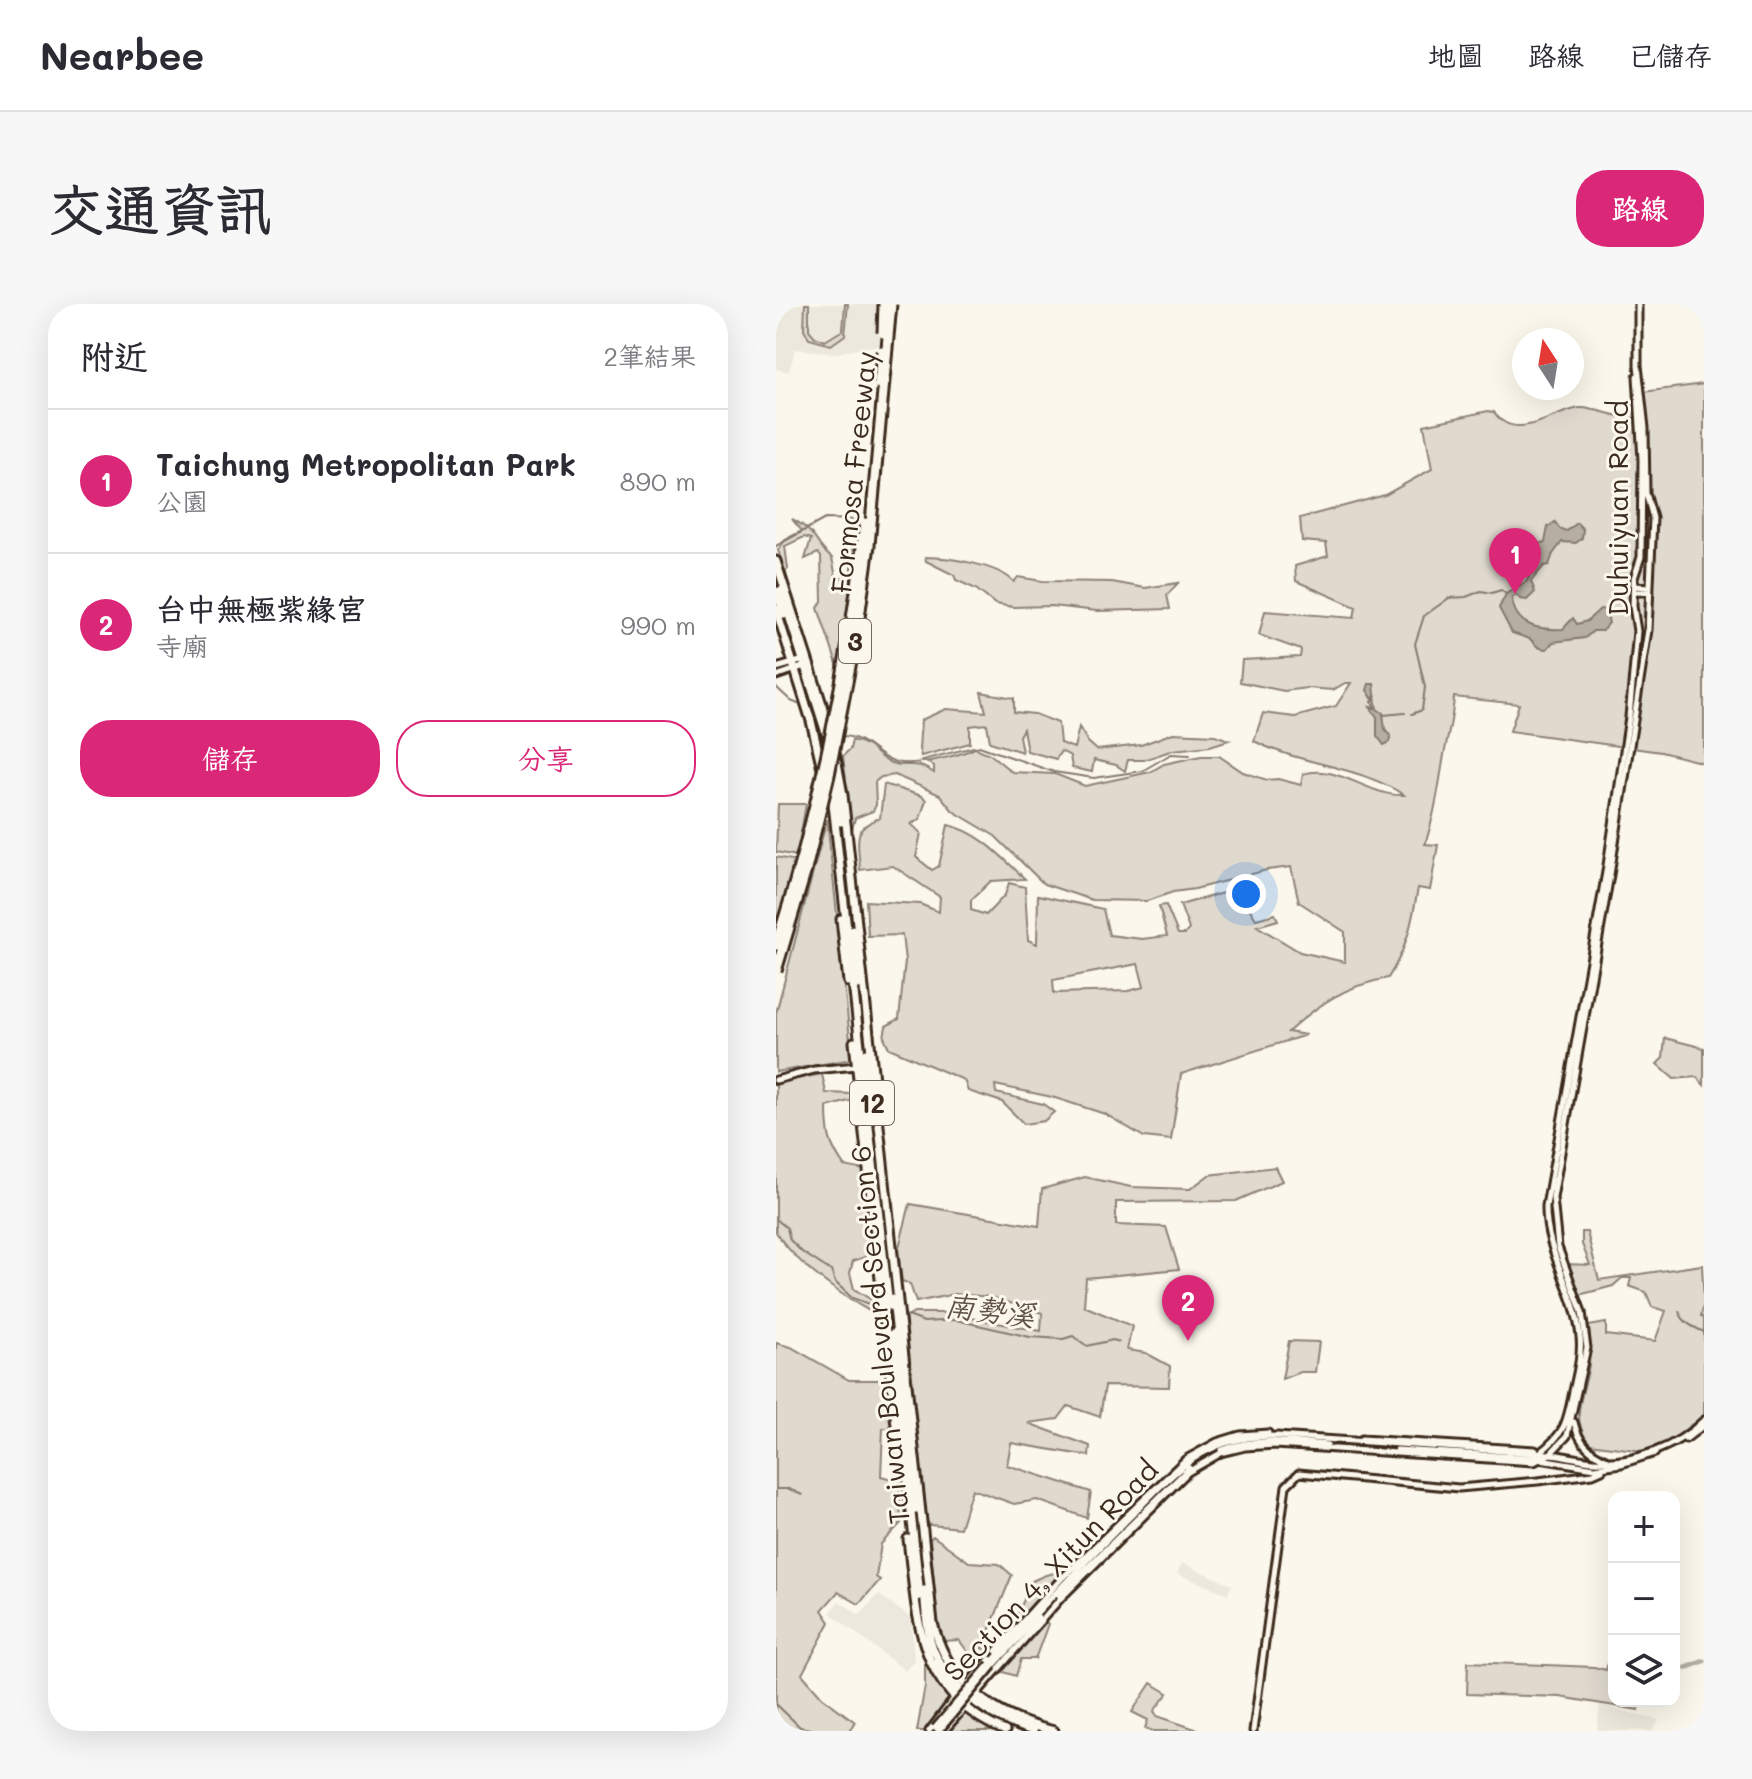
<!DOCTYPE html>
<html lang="zh-TW">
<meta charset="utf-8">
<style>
body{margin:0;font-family:Mali,"LXGW WenKai TC",sans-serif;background:#f7f7f7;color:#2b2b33}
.controls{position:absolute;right:24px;bottom:24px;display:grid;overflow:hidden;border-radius:16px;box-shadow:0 8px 32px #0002}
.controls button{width:72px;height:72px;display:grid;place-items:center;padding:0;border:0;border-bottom:2px solid #e1e1e2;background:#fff;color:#2b2b33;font:40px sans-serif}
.compass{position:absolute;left:736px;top:24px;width:72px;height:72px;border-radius:50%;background:#fff;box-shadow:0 8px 32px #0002;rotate:348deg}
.you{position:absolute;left:470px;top:590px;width:28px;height:28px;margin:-20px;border:6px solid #fff;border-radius:50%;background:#1a73e8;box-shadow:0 0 0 12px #1a73e833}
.badge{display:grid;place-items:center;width:52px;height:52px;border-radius:50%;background:#db2777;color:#fff;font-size:26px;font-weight:700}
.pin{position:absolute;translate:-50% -66px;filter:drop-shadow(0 2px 4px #0008)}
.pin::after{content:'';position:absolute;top:42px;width:28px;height:24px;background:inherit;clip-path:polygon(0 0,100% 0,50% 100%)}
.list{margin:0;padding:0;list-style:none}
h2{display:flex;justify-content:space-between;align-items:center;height:104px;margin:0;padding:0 32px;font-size:34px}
h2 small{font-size:26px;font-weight:400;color:#7c7c81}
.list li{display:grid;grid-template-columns:52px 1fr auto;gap:24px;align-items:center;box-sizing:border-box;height:144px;padding:0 32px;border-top:2px solid #e1e1e2}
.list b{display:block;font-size:30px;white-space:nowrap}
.list p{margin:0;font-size:26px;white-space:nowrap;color:#7c7c81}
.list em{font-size:26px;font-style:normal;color:#7c7c81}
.actions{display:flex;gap:16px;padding:24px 32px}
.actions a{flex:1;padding:18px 0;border:2px solid #db2777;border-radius:32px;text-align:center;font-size:28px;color:#db2777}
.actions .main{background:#db2777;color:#fff}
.icon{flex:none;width:44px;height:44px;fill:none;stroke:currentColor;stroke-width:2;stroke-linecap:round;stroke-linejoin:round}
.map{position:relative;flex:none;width:928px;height:1427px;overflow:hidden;border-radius:32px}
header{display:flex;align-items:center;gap:48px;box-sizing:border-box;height:112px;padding:0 40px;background:#fff;border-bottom:2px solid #e1e1e2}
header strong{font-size:38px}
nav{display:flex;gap:44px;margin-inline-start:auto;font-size:28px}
.intro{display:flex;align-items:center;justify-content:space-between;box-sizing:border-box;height:192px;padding:0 48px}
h1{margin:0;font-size:56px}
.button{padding:20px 36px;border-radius:32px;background:#db2777;color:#fff;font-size:28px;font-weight:700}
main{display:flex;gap:48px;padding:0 48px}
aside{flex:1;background:#fff;border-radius:32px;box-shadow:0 8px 32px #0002}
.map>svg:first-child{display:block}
.built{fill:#ede8dd}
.green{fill:#dfd9ce;stroke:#8d8276;stroke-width:2;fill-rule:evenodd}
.water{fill:#b6aea2;stroke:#85796d;stroke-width:2}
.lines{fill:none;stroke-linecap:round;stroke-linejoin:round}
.stream{stroke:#85796d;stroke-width:2}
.river{stroke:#b6aea2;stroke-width:5}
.tertiary-casing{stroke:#3b2a1e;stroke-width:11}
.primary-casing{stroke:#3b2a1e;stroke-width:13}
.tertiary{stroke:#fbf7ec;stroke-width:5}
.primary{stroke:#fbf7ec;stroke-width:7}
.tertiary-bridge-casing{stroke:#3b2a1e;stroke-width:11;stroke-linecap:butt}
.motorway-bridge-casing{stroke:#3b2a1e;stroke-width:15;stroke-linecap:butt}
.tertiary-bridge{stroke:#fbf7ec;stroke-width:5}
.motorway-bridge{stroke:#fbf7ec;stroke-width:9}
.labels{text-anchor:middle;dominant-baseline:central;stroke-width:6;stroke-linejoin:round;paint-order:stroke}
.shield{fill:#fbf7ec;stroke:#75685c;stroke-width:2}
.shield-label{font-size:26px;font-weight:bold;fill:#3b2a1e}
.street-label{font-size:28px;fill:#3b2a1e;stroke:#fbf7ec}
.water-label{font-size:30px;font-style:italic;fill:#605246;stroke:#fbf7ec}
</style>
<header>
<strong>Nearbee</strong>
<nav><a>地圖</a><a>路線</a><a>已儲存</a></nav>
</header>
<div class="intro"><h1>交通資訊</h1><a class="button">路線</a></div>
<main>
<aside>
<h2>附近<small>2筆結果</small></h2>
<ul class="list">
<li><span class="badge">1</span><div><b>Taichung Metropolitan Park</b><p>公園</p></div><em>890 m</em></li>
<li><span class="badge">2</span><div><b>台中無極紫緣宮</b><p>寺廟</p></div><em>990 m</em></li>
</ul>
<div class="actions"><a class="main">儲存</a><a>分享</a></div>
</aside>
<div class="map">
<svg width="928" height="1427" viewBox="0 0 928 1427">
<rect width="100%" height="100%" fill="#fbf7ec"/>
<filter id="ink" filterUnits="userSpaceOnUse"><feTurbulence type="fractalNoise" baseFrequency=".0125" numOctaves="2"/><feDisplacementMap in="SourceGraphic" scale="16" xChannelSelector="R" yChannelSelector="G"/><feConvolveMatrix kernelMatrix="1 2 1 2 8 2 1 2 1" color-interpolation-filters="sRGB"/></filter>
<g filter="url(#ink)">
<path class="built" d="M0 0H100L107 4 108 40 60 49 19 45 13 68 0 65Z
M406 1259 456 1281 452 1290 401 1270Z
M102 1290 135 1314 138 1356 129 1367 54 1309 63 1297 84 1311Z
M824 1401 883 1416 877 1427H821Z"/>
<path class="green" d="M29 0H33V26L39 33 49 37 67 26 69 0H72L69 31 55 41 33 35 28 25Z
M928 80V459L885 448 734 427 743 400 678 393C677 413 672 431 668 451 663 481 659 511 649 540L662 541 654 586 642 584C636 618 631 645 612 674 569 682 544 699 512 728L530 731 405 770 395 836 368 833 329 810 276 793 219 781 220 789 267 800 278 808 268 817 248 820 226 798 192 787 188 776 113 744 108 733 110 722 123 715 129 657 126 631 92 632 90 597 144 600 163 608 164 593 117 562 84 566C83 539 74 524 104 514L108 480 145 492 150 496 144 515 135 520 145 529 140 553 156 566 163 562 172 521C203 527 227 554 249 575L215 577 195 596V606L210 611 229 591 233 579 249 583 252 636 261 640 262 591 327 605 333 631 366 635 391 632 383 602 390 601 402 630H409L413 625 404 601 461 585 480 615 499 610 502 616 481 622 524 648 569 658V628L523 598 515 563 491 566 419 585 397 588 371 597 316 596 268 580 219 532 177 507 164 491 119 471 105 473 99 478 100 501 97 507 79 514 76 526 67 452 74 445 76 436C98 440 100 454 115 459 133 465 137 455 158 469V462L146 456 197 443 214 450 236 468 279 470 309 482 374 468 388 460 425 452H443L467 468 491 476 502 475 525 481 527 470C562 459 593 493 628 491 584 462 525 461 478 437L487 409 519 413 560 402 575 379H569L557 386 531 384 508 387 464 378 466 356 524 353 525 346 483 331 489 307 578 314 580 303 520 277 519 262 552 252 550 239 526 237 524 214 609 191 656 165 648 121 712 107 718 108C739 140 776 108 804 104 818 103 842 115 860 114L859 89ZM362 660 368 683 352 687 278 689 277 676Z
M16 215C43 229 38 241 56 254L60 273 75 276V246L80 245V273L62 363 42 304 46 297 45 253 42 249 29 255 35 235 28 233 9 242 12 265 9 268 2 246 10 235 26 227Z
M149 253C172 253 223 261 238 278L242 273 266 277 336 278 369 284 402 279 391 291 394 305 321 307 276 302 237 303 219 300 200 285 180 276 178 271 150 257Z
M205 388 238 394V408L259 410 282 419 284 439 298 444 303 423 312 438 321 446 365 441 397 429 439 431 453 436 434 442 397 446 368 456H352L349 467 340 461 318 456 316 468 296 464 294 452 285 447 280 455 251 447 247 425 243 432 246 448 214 438 211 420 194 422V439L145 452 143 445 145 416 170 405 210 408Z
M2 500H30L21 552 0 548Z
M51 515 76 755 0 768V709Z
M0 553 21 557 3 616 0 615Z
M889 734 928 744V781L921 773 898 775 881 760 887 754Z
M46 770 50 789 76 790 77 796 51 803C51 830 53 840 68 862L89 866 98 950 77 957 74 969 78 985 99 998 105 1007 97 1009C64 991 20 960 0 928V779Z
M499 863 506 877 460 897 340 898V921L390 923 403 965 310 974 308 1002 356 1022 351 1046 370 1049 394 1062 393 1083 329 1082 324 1113 292 1102 282 1115 252 1119 314 1142 313 1152 235 1139 231 1161 315 1188 311 1214 261 1196 238 1200 196 1185 184 1224 154 1221 151 1217 128 1015 138 1009H168L265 1027 266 1009 215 993 179 990 140 998 134 980 126 977 122 947 134 900 263 922 266 885 309 873 355 883 414 885 433 871Z
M806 928H811L823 976 926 961 928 999 925 1012 928 1014V1111L894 1137 867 1147 813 1140C793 1111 808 1092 813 1061 814 1048 814 1035 813 1022L830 1019V1031L879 1037 890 1007 876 1003 870 988 853 982 855 974H846L837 982 803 991 791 960 814 961 806 940Z
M513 1037 543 1038 539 1068H524L506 1075Z
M0 1039 15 1043 73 1076H106L116 1098V1125L107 1124 105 1172 123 1177 125 1219 105 1240 100 1273 104 1276 83 1300 62 1288 46 1306 54 1318 26 1370 46 1393 79 1418 74 1425 75 1427H0Z
M157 1232 193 1258 223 1260 236 1271 206 1344 225 1348 256 1277C268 1272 279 1264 289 1275L265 1288 258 1311 272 1320 259 1355H245L240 1372 200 1359 183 1336 167 1337 162 1321 154 1235Z
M149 1351 174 1393 150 1427H141L149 1382Z
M692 1358 818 1363 830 1366 832 1359 837 1360 838 1397H864L863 1406 784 1393 691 1390Z
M375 1379 392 1389 378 1407 381 1412 425 1427H377L369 1424 372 1416 356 1408Z
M189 1407 221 1427H172Z"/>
<path class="water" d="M779 218 784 225 791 227 801 219 807 225 806 234 800 239 786 238 777 250 773 261 768 262 755 277 759 288 751 296 744 295 741 291 736 294C739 323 763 326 787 325L797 314 801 320 811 317 824 305 830 306 833 319 826 327H817L809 334 777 338 771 345C760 344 761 342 754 335L736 329 723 304 730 290 751 277 757 260 751 254 755 242 769 238 772 223Z
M598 380C599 388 599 396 601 405L607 409 609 425 615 432 614 438 608 441 601 432V413L594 403 599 404 596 398 599 393 596 394 591 386 593 380Z"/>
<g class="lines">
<path class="stream" d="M0 242 49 215 82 216
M0 383 15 397 27 402
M636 410 646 406 649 383 639 340 648 312 673 294 690 293 705 287 716 289 725 286 730 290
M607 411 629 409
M67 432C90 434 93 445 111 455 130 466 185 452 203 442L278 468 318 474 366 467 395 450 414 451
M0 915 11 924 14 936 26 948 55 967 59 978 76 994 102 1003
M903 1007C907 1019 917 1023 928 1028
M127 1010 148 1018 180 1016 254 1033 287 1035 297 1032 311 1042 337 1036 343 1038
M0 1185H13L26 1191
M0 1400 24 1423 44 1427"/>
<path class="river" d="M910 1364 928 1357"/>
<g class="tertiary-casing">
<path id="tertiary" d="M858 282 874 283
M857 288H874
M0 364 28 356
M0 372 29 362
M0 776 38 766 81 762
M798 1118C803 1139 813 1148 832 1156
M586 1135 759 1146 762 1149
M910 1135 928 1121
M446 1146C481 1133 515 1138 551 1141
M621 1146 758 1154 819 1164 845 1160 879 1149
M763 1154V1149C789 1130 791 1118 797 1087 801 1070 806 1050 804 1033 800 987 769 950 770 902L830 568 853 413 861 327 857 302 858 274 865 253 866 156 861 72
M283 1291 413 1164
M220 1347 285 1275 410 1155 441 1138 464 1131 492 1129
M214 1360C261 1308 309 1257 359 1208 382 1185 405 1159 435 1145 455 1135 478 1132 501 1132L774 1150C789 1151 803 1156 818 1157 856 1160 902 1143 928 1116
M217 1362 262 1313
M189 1383 214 1355
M153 1427 179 1393
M168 1427 284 1295 412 1168 445 1149 469 1143 499 1141 758 1158 774 1150 791 1132 811 1044 806 1008 782 943 777 894 834 571 872 326 877 214 870 189 869 124 862 61V0
M477 1427 510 1182 523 1169 683 1184 762 1177 817 1170 826 1166"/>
</g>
<g class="primary-casing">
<path id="primary" d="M0 257 55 428
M5 286 53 439
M0 287 8 311
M0 305 35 417 46 464
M59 448 67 491 157 1319C172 1381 219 1413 278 1427
M59 471 65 518
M54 473 113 1002
M65 615 72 678
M77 626 82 681
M78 738 125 1167
M91 749 94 776
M117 995 140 1206
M116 1030 144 1292
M132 1235C142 1318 140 1389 229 1427
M148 1286C150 1306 150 1328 158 1347 176 1388 216 1415 257 1427
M160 1358 171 1376 189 1395"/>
</g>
<use href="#tertiary" class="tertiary"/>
<use href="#primary" class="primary"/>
<g class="tertiary-bridge-casing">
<path id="tertiary-bridge" d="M159 1424 214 1360
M163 1427 217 1362"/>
</g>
<g class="motorway-bridge-casing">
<path id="motorway-bridge" d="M107 29 108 0
M103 80 106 47
M0 641C43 507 73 358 89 219
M0 667 30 566 53 471 82 321 93 241 115 0"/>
</g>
<use href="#tertiary-bridge" class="tertiary-bridge"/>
<use href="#motorway-bridge" class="motorway-bridge"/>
</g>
</g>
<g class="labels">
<g class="shield">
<rect x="63" y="315" width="32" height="44" rx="6"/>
<rect x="74" y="777" width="44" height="44" rx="6"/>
</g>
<g class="shield-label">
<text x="79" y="337">3</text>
<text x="96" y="799">12</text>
</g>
<g class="street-label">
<text transform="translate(77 168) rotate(-84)">Formosa Freeway</text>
<text transform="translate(841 204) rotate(-90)">Duhuiyuan Road</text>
<text transform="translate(103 1031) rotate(-96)">Taiwan Boulevard Section 6</text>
<text transform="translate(274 1266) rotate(-46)">Section 4, Xitun Road</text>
</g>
<g class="water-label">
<text transform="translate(214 1005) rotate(7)">南勢溪</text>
</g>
</g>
</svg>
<div class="controls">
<button>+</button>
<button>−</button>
<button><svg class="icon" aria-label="layers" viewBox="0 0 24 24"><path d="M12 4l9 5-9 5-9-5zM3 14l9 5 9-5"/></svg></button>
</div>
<svg class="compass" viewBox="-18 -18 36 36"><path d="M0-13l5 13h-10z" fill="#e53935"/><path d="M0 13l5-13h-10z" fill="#7c7c81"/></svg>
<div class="you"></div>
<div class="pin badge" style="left:739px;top:290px">1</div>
<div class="pin badge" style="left:412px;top:1037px">2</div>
</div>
</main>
